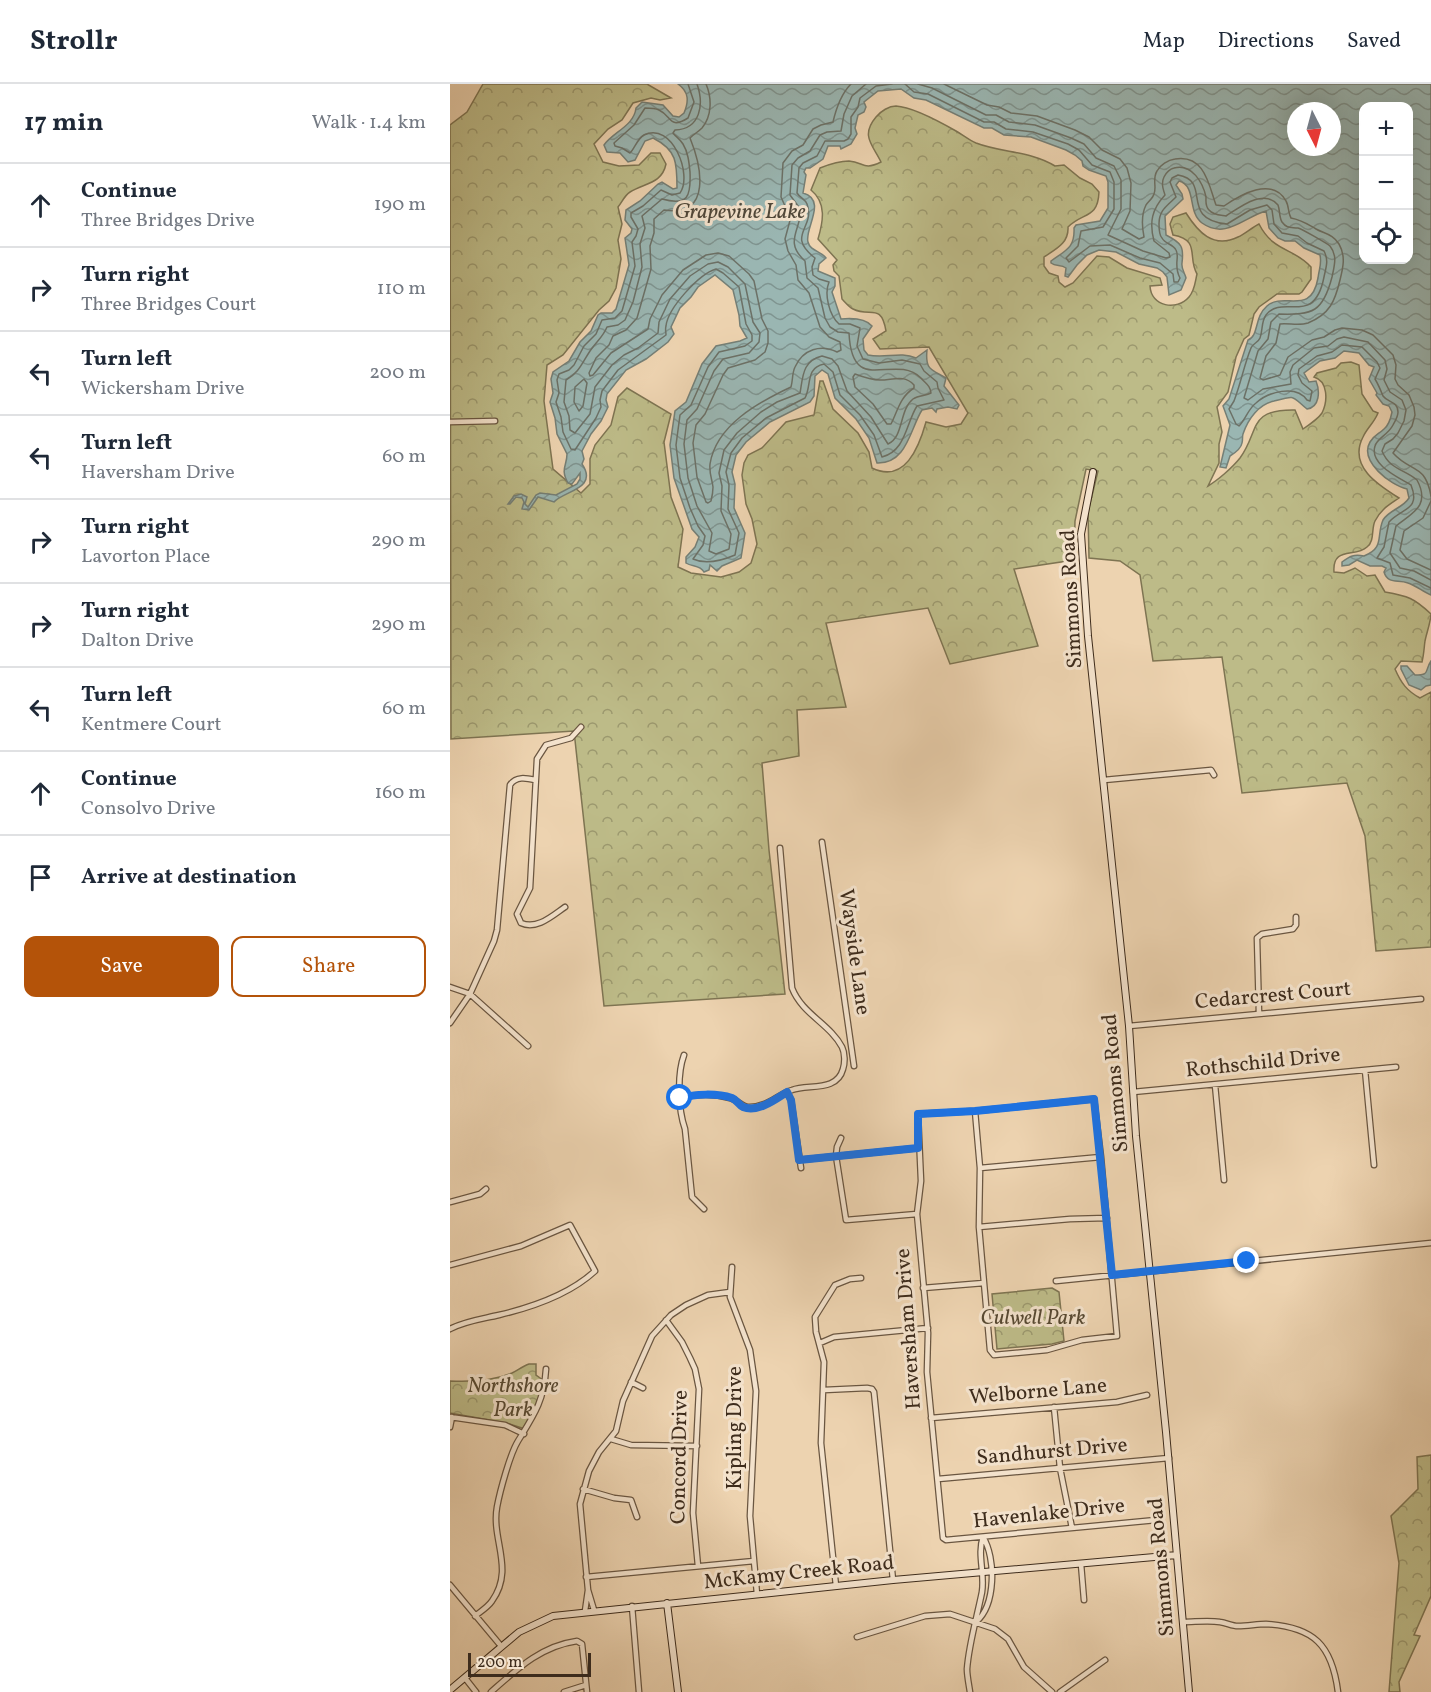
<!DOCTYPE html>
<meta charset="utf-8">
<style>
body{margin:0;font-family:Vollkorn,serif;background:#f6f6f7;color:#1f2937}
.controls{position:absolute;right:18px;top:18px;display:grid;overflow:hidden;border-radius:12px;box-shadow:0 6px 24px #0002}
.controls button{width:54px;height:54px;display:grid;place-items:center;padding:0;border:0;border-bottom:2px solid #e0e1e3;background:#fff;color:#1f2937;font:30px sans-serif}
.compass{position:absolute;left:837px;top:18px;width:54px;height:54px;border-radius:50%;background:#fff;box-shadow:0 6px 24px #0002;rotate:174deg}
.scale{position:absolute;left:18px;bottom:15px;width:123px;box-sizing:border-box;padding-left:6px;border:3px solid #3e2c1c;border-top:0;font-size:16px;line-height:21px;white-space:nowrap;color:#3e2c1c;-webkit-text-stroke:4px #f3e2cc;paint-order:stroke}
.stop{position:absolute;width:18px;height:18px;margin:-14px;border:4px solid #1a73e8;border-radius:50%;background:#fff}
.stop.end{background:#1a73e8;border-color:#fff;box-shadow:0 2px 6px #0008}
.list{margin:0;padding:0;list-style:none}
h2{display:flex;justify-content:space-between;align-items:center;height:78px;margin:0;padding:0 24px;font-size:26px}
h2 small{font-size:20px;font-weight:400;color:#747a83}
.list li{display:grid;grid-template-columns:39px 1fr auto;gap:18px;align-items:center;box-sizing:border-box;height:84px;padding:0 24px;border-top:2px solid #e0e1e3}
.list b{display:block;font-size:22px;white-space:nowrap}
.list p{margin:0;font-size:20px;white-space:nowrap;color:#747a83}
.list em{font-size:20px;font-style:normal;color:#747a83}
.actions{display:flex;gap:12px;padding:18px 24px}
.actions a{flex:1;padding:14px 0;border:2px solid #b45309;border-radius:12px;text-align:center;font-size:21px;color:#b45309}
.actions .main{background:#b45309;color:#fff}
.icon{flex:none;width:33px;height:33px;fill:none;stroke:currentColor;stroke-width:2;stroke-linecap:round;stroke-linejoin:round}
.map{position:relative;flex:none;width:981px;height:1608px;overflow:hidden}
header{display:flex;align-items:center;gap:36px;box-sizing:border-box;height:84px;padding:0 30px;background:#fff;border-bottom:2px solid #e0e1e3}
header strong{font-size:28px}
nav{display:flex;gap:33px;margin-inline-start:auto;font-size:21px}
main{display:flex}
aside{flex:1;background:#fff}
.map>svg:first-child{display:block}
.park{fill:url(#park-crowns);stroke:#7e7452;stroke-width:1.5}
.water{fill:url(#water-waves);stroke:#757f76;stroke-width:1.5;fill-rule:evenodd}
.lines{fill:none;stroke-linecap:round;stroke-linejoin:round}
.shore{stroke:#6c7167;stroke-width:1.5}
.street-casing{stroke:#6a5641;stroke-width:7}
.secondary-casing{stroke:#3e2c1c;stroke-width:8}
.street{stroke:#f3e2cc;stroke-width:4.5}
.secondary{stroke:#f3e2cc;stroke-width:6}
.route{stroke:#1a73e8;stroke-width:8}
.labels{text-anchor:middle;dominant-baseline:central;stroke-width:6;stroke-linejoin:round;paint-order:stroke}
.street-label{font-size:21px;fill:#3e2c1c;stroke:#f3e2cc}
.park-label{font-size:21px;font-style:italic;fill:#574932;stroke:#f3e2cc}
.water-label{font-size:22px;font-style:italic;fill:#50483a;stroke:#f3e2cc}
</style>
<header>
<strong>Strollr</strong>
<nav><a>Map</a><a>Directions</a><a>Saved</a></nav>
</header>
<main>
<aside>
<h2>17 min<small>Walk · 1.4 km</small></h2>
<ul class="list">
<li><svg class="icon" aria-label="ahead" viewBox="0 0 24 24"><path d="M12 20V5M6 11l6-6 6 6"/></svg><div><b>Continue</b><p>Three Bridges Drive</p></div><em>190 m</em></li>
<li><svg class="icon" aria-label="right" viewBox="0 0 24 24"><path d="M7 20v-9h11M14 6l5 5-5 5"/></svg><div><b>Turn right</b><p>Three Bridges Court</p></div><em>110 m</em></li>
<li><svg class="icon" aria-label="left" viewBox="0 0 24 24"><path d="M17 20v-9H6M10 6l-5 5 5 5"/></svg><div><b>Turn left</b><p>Wickersham Drive</p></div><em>200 m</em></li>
<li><svg class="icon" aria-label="left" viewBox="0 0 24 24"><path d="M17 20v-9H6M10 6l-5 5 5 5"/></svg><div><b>Turn left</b><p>Haversham Drive</p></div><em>60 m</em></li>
<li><svg class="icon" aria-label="right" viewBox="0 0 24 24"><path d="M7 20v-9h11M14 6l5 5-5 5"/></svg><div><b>Turn right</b><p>Lavorton Place</p></div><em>290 m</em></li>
<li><svg class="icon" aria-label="right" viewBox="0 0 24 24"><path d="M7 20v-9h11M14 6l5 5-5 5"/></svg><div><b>Turn right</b><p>Dalton Drive</p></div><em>290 m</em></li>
<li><svg class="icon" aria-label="left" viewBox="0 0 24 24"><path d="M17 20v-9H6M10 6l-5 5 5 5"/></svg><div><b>Turn left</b><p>Kentmere Court</p></div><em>60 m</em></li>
<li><svg class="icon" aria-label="ahead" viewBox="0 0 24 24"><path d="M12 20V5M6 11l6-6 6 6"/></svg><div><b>Continue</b><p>Consolvo Drive</p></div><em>160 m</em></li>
<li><svg class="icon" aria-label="arrive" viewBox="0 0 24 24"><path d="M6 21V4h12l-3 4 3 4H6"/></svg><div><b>Arrive at destination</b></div></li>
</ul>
<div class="actions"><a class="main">Save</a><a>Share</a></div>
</aside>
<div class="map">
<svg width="981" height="1608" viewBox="0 0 981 1608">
<defs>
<pattern id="park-crowns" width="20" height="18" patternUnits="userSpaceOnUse" patternTransform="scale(1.5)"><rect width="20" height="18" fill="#bdbb88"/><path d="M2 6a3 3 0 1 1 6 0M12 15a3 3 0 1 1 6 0" fill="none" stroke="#9b986e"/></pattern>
<pattern id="water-waves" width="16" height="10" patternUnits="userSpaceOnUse" patternTransform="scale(1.5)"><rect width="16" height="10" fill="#9ab6b2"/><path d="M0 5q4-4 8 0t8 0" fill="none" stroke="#7f9490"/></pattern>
</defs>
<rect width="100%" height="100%" fill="#edd3b0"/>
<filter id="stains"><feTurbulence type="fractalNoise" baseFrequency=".00333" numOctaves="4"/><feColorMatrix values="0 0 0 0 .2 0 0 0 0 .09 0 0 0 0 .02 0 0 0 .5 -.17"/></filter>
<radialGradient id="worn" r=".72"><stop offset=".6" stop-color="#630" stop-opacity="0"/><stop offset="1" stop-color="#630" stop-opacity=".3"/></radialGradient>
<path class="park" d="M33 0H197L221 14 210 16 201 14 183 19 172 36 158 45 144 60 153 78 169 82 189 81 201 69H210L216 80C212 100 194 99 180 108 175 111 172 118 168 123L172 140 168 156 171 175 166 204 159 217 149 226 113 271 97 281 94 317 103 385 131 409 140 400V375L145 361 161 341 168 313 177 304 221 330 214 358 221 413 233 445 228 483 241 489 271 493 289 488 301 479 307 460 302 435 296 420 292 391 294 379 298 371 312 364 336 338 364 331 370 297H373L383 325 408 349 419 368 422 384C455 400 469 363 476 338L496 343 511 340 518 329 479 263 430 265 423 255 436 247C431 218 420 234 403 225 399 223 395 218 392 215L389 192 384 187 383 181 387 176 368 155C373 138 377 119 361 106L370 84C380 80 389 77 399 77 414 78 413 87 431 78 423 61 410 52 426 33 431 27 439 22 446 22 462 23 492 39 506 47 513 51 519 56 526 59 552 69 581 67 605 82L614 81 630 94 642 100 649 108C648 135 633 128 618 143 619 159 606 165 594 173V182L599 189 608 192 609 198 615 203 623 199 647 172 659 173 677 184 710 194 712 201 700 202C701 223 727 227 739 213 745 206 745 198 747 190 737 173 751 156 723 151L720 140 723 133 736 129C748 148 763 165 788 153 795 150 801 144 809 140 824 169 843 163 861 183V195L852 208 849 210H827L809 223 804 230 799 251 794 255 786 273 778 308 767 323 772 348 769 360V379L758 402C768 396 782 384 790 374 810 347 797 325 845 326L853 345C859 341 868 335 872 329 878 317 878 297 864 293L867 289 886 284 891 279 901 278 909 281 912 310 923 327 928 329C924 339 917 344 913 353 898 382 928 401 949 414 939 421 931 425 925 437 921 445 925 457 917 463 905 474 882 462 884 488L894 489 905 484 917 492 925 491 935 508C958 512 964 514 981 530 980 541 977 547 975 557 974 564 974 570 972 578L951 577 945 585C951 599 957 607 970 614L981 608V863L926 867 915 752 897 699 792 709 772 573 703 577 690 491 670 477 639 474 638 428 648 387 636 385 625 437 624 476 564 485 588 562 500 580 478 524 376 539 396 623 347 626 349 672 312 679 319 766 335 910 154 922 124 647 1 655 0 41 17 28Z
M602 1204 609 1208 614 1257 602 1260 547 1265 542 1210Z
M79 1280H86V1291L93 1296 90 1317 75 1345 56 1339 0 1329V1297C20 1298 43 1297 62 1289 68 1286 73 1282 79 1280Z
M981 1371V1512L964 1551 970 1552 949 1598 950 1608H939L949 1479 941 1432 968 1405 967 1373Z"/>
<path class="water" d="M228 0H981V511C973 508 967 502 958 499 948 495 938 501 934 488L936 484 932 482H920L907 476 899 481 892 482V478C900 472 904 470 914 472 935 464 926 452 933 436 939 426 953 424 959 414L957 405C940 401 909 377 920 358 924 351 929 350 934 345 938 342 941 333 942 328L939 322 933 320 926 311 927 309 919 295 924 283 919 281 909 269 894 267 885 274 870 277 854 289 859 298 866 297C870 307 870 323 857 325 841 312 847 311 824 317 809 320 798 335 793 350 792 353 793 356 792 359 791 365 785 369 780 372L776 384 770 383 780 341 773 322 779 315 798 256C809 252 804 233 817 222 834 207 861 233 868 194 869 185 872 180 870 171L854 164 845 157H835L828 154 819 144 816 127C794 133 776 156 752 139 737 128 747 102 729 97L726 101 732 110 733 115 715 132 716 151C732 159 734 163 732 179 731 185 735 189 736 194L731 206 719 211 717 193 713 188 707 184 689 180 666 168 649 166 637 171 627 181 618 193 615 192 616 184C611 180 606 183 601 179V177C616 166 625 164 624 144L626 141 650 137 658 124V98L656 92 639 86 633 82 632 77 625 71 616 66 581 53 554 51 542 44H534L476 16 464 14 451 5 428 7 414 18 416 23 414 28 408 31 405 44 407 50 401 60 391 65 390 62H378L373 75 360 84H356L354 88 356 91 353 109C378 116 354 145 358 158 360 167 371 167 376 174L369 180 368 187 385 194V202L382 208 391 235C401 234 415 234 422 242L413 255 414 266 418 271C435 275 450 267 466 274L477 266C475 286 481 285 496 294L494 302 509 321 507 325 498 323 487 325 486 328 482 324 472 326C460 345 457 380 427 379L419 354 406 335 385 314 378 290 372 286 365 292 364 312 360 318 320 338 296 358 286 371 282 388 285 400 284 424 295 449 291 474 272 482 267 487 260 481 259 486 254 488C250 481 242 483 236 479V473L245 463 249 453 242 445 224 394 220 361 225 327 236 318 252 280 266 262 290 257 297 254 290 242 289 231 283 206 265 191 248 203 241 213 230 224 221 243 224 250 218 258 196 275 176 286 157 310 156 316 158 323 151 337 141 350 132 367 134 375 132 380C149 405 113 407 104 418L88 413 79 426 72 425 74 418 72 414 66 413 60 420H58L64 412 71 410 77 413 75 420 78 423 86 411 90 409 106 411 127 400 130 395V389L122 400 118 399C110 385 117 382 117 370L107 350 105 334 100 318 103 309 101 295 103 288 119 277 130 258 141 247 148 231 151 229H162L166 225 179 181 175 154 181 149 182 145 175 136 176 126 190 117 208 100 212 98 223 105 227 104C227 79 227 66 203 54L195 57 185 76 178 78 170 69 157 68 154 61C163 48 184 42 186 24L192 18 213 21 223 32 229 33 234 29C239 17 239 8 228 0ZM958 22V176H914V22ZM846 27H882V63H846Z
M981 577V601L976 602 971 606 959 601 951 585V582H957L965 591C981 591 974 587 981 577Z"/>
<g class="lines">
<path class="shore" d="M238 0 244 18 238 34C219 46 222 32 209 26 205 24 199 24 195 24L184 41 164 59 165 62 172 64 180 69C185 64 187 55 194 51 222 37 243 91 230 109L222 111 211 106 193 122 181 129V133L188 145 186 152 182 158 185 182 172 227 165 234 152 236 146 250 134 262 124 281 119 286 109 290 107 296 109 309 106 318 111 333 113 348 121 365 125 366 146 334 151 323 150 316 152 307 168 286 216 251C216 248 215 245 216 242 218 224 249 190 266 185L273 189 289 203 296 240 302 251V257L295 262 269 268 258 283 241 321 230 331 226 361 230 394 240 424 248 442 255 452 253 461 243 475C256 481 271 477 285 471L289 449 278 425 279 401 276 388 281 369 292 354 316 334 355 314C362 301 355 284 374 280L383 288 390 311 410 331 424 351 432 373C456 367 456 339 467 322L494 316 488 304 487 298 474 287 470 280 452 276 429 279 413 275 407 262 410 244 400 240H389C379 231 374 210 379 198L369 195 363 191 362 183 365 174C335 151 366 144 357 120 355 115 350 114 347 109L349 84 353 79 367 72 375 57H394L398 55 401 50V33L408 23 410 14 426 2 442 0
M247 0C254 20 251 45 225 46L223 49C226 53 230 55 233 60 238 68 239 78 240 88 241 113 238 122 212 115L192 132 195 144 190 160 192 183 183 218 175 236 168 241 157 243C153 253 146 258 140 267 132 279 129 289 116 296L114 318 119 332 120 346 125 349 140 330 145 303 162 281 174 271 188 264 208 249 209 238 220 215 240 192 258 180 268 178 278 183 295 200 303 238 310 249 309 258 299 269 273 275 264 287 247 325 237 336 234 360 238 394 247 422 262 449 259 467 266 470 279 465 281 450 271 427 272 402 269 389 274 366 287 349 311 328 327 318 350 309C353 293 352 277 372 272L382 275 388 282 397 307 421 333 438 360C454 353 449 326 463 315 469 311 476 312 481 309 480 301 476 300 471 294 444 268 402 314 399 249L388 248 380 243 375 234 368 204 357 194 355 177C334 158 350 147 351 126L340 111 342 81 348 74 360 67 370 51 377 48 391 47 394 30 402 12 416 0
M256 0C262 14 262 32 252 44 248 48 244 50 240 54 251 81 263 134 214 126L204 135V149L200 162 201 185 187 234 176 246 163 252 159 261 146 274 139 289 140 292 143 291 161 269 198 245 200 235 212 211 233 186 256 171 268 169 279 172 299 190 304 197 312 235 318 247V259L315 268 305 276 278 284 273 291 255 330 246 341 243 359 247 393 256 418 258 419 261 417C262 413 263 408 263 403 262 395 259 389 260 380 266 341 309 318 341 303 343 296 342 289 345 283 353 265 371 260 387 268L391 266 390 258 379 253 370 243 359 209 348 196 346 181 338 167 335 155 342 129 335 122 331 113 333 79 342 67 353 61 363 45 371 41 383 38C386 25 391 10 401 0
M455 0 464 8 478 10 534 38H544L556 45 583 48 618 60 629 66 642 81 660 88 664 98V125L653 143 631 147 628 162 616 174 619 178 640 162 660 161 690 174 710 179 723 190 724 198H728L730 194C723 181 730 173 726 166 723 160 715 160 712 154 709 151 709 145 709 140 709 126 717 122 726 113L720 98 722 94 728 91C763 97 728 135 777 140L800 126 817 121 822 126 824 140 832 149 848 152 857 159 874 167C879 177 876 183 874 193 864 244 833 209 816 231 811 238 813 246 810 254 808 259 803 259 801 264 794 281 791 299 784 317L779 325 786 340 789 342C796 335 798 325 806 319 818 308 846 300 857 316L860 317 862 307 852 299 848 291 849 285 867 272 882 268 892 261 912 263 927 278 930 284 925 295C928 300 931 307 933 312 938 319 948 317 948 328 948 333 945 337 943 341 938 351 927 354 925 362 919 381 950 394 961 401 971 426 952 424 939 438L934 463 927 474 940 479 943 491 960 494 981 504
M468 0 482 4 536 31H546L559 38 585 41 621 54 634 60 646 74 664 82 671 96V125L658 151 693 167 716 174 720 173 719 169 704 157C699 138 702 125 715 111 713 105 711 99 714 93 716 89 720 85 724 84 742 79 753 99 756 113 756 118 755 122 759 126 763 131 770 131 776 132 790 123 814 104 828 121 830 126 829 133 832 138 837 145 841 143 848 144 852 145 878 160 880 162 888 172 884 183 882 193 873 228 863 231 829 230L821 238 818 255 808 267 794 314 798 316 813 305 841 300 840 288 843 281 864 264 878 262 887 255 894 253 918 258 935 276 937 285 934 296 940 308 952 316 956 326 954 337 948 349 943 355 935 360 932 367C940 386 954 385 967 396 981 422 962 429 946 442L940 469 950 484 964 487 981 496
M494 0 537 21 549 23 561 29 587 32 625 46 639 53 652 66 670 75 677 84 681 99 680 127 672 145 689 155 694 153C692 143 691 131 696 121 698 118 703 114 704 110 707 103 702 95 707 87 710 81 718 76 725 75 755 70 759 102 766 121L774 122C790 111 822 92 836 117 839 122 838 129 841 134 852 136 857 140 866 145 875 150 883 150 889 160 896 172 893 184 890 196 885 217 880 230 858 239 849 242 839 239 830 240L826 259 816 272 810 294 813 296 830 291 838 273 862 256 874 253 885 246 892 244 912 246 923 251 943 271 946 281 945 295 948 301 959 311 964 323 965 331 962 342 943 369C961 389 975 379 981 412
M405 290C413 293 422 296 430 296 443 296 454 290 464 301V304C450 313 448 326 441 340H437L423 320 405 303 403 293Z
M134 295 137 299 133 322 129 327 124 318 125 303Z
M981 417 973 434 954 447 950 466 957 475 981 486"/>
<g class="street-casing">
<path id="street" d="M0 338 45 337
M654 696 761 686 764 691
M372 758 404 982
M115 823C102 832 87 846 71 839L67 830 80 804 87 675 96 661 121 654 131 643
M0 903 20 910 78 962
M809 930 807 854 812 850 843 845 846 841V833
M0 939 20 910 44 857 47 846 60 701C66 692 76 694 85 696
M679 942 971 915
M234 971C227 990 228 1025 235 1045L242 1113 254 1125
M915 986 924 1081
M765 1001 774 1096
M337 1008 341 1016 351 1084
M683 1008 946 983
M230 1014C246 1010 265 1010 280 1014 289 1016 291 1023 300 1023 320 1022 326 1011 342 1006 359 1000 387 1008 393 985 395 979 395 969 392 963 380 940 352 930 342 904L330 764
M525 1027 530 1084 529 1143 540 1266 544 1271 597 1266 632 1256 667 1252 651 1073 644 1015 525 1027 468 1030 471 1097 467 1130 478 1249 477 1288 493 1454 496 1456 706 1436
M391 1054 387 1063 386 1072 396 1136 467 1130
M349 1076 468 1064
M530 1084 651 1073
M0 1118 30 1110 36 1105
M529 1143 620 1135 657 1134
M0 1181 71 1162 120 1141 145 1187C119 1211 83 1223 49 1231 32 1235 15 1237 0 1245
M282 1183 280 1213 300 1266 306 1307 300 1432 307 1510
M606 1197 981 1159
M473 1204 534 1199
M216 1236 232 1258 240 1274 245 1285 249 1305 243 1429 248 1482
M370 1259 384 1253 478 1244
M181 1298 193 1304
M374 1306 417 1304 422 1305 424 1308 443 1496
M604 1323 610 1384 622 1444
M0 1333 55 1341 74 1350
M481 1334 667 1318 697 1311
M0 1343 2 1333
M161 1355 181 1361 247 1362
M488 1395 719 1374
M133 1405 164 1414 181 1416 187 1433
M631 1480 634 1516
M136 1493 304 1477
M0 1501 51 1562
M386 1502 371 1359 374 1278 366 1248 365 1233 385 1201 400 1195 411 1194
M182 1522 189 1608
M144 1526 138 1506 130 1420 139 1387 149 1368 166 1347 173 1317 202 1252 221 1231 236 1221 258 1211 280 1208
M135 1527 138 1506
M25 1532C30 1528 38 1523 42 1517 65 1485 41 1456 47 1423 50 1407 60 1370 68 1357 84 1331 94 1317 96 1285
M526 1538C546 1521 546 1474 533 1453
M733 1538C745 1538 758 1536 770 1538 777 1539 782 1542 788 1542 798 1542 807 1540 816 1540 864 1543 882 1561 888 1608
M407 1553 475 1532 500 1530 545 1545 558 1555 574 1583 602 1608
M15 1594 26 1608
M41 1608C67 1585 91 1562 127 1557L132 1560 137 1608
M114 1608 136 1601
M520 1608C519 1601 517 1592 517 1585 519 1559 527 1533 532 1508 535 1489 527 1470 533 1453
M610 1608 655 1576"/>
</g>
<g class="secondary-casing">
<path id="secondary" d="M643 388 631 450 638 552 679 942 686 1052 716 1348 739 1608
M217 1519 228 1608
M0 1606 69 1548 103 1532 443 1496 727 1471"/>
</g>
<use href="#street" class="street"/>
<use href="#secondary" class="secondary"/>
</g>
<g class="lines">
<path class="route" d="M230 1014C245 1010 267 1009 282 1014 287 1016 289 1021 293 1023 308 1029 326 1015 337 1008L341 1016 349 1076 468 1064V1030L525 1027 644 1015 662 1191 797 1177"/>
</g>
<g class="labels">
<g class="street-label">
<text transform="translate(622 515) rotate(-93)">Simmons Road</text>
<text transform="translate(404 868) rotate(82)">Wayside Lane</text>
<text transform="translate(823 912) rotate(-5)">Cedarcrest Court</text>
<text transform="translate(813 979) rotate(-6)">Rothschild Drive</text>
<text transform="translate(666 999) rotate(-95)">Simmons Road</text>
<text transform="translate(459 1245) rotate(-94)">Haversham Drive</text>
<text transform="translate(588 1308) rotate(-5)">Welborne Lane</text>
<text transform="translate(285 1344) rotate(-90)">Kipling Drive</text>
<text transform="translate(602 1368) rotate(-5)">Sandhurst Drive</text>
<text transform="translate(230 1373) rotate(-89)">Concord Drive</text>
<text transform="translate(599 1430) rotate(-6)">Havenlake Drive</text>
<text transform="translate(712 1483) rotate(-95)">Simmons Road</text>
<text transform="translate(349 1489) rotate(-6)">McKamy Creek Road</text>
</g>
<g class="park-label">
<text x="583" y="1234">Culwell Park</text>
<text x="63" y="1302">Northshore<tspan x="63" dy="24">Park</tspan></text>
</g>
<g class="water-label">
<text x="290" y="128">Grapevine Lake</text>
</g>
</g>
<rect width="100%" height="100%" filter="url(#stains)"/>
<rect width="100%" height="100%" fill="url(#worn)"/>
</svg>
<div class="controls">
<button>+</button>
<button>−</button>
<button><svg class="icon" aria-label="locate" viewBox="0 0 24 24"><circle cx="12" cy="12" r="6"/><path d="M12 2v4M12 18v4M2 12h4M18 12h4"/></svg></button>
</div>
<svg class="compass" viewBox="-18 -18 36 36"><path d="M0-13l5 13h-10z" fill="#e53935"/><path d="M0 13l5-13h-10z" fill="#747a83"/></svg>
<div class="scale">200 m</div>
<div class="stop" style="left:230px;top:1014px"></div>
<div class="stop end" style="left:797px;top:1177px"></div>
</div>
</main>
